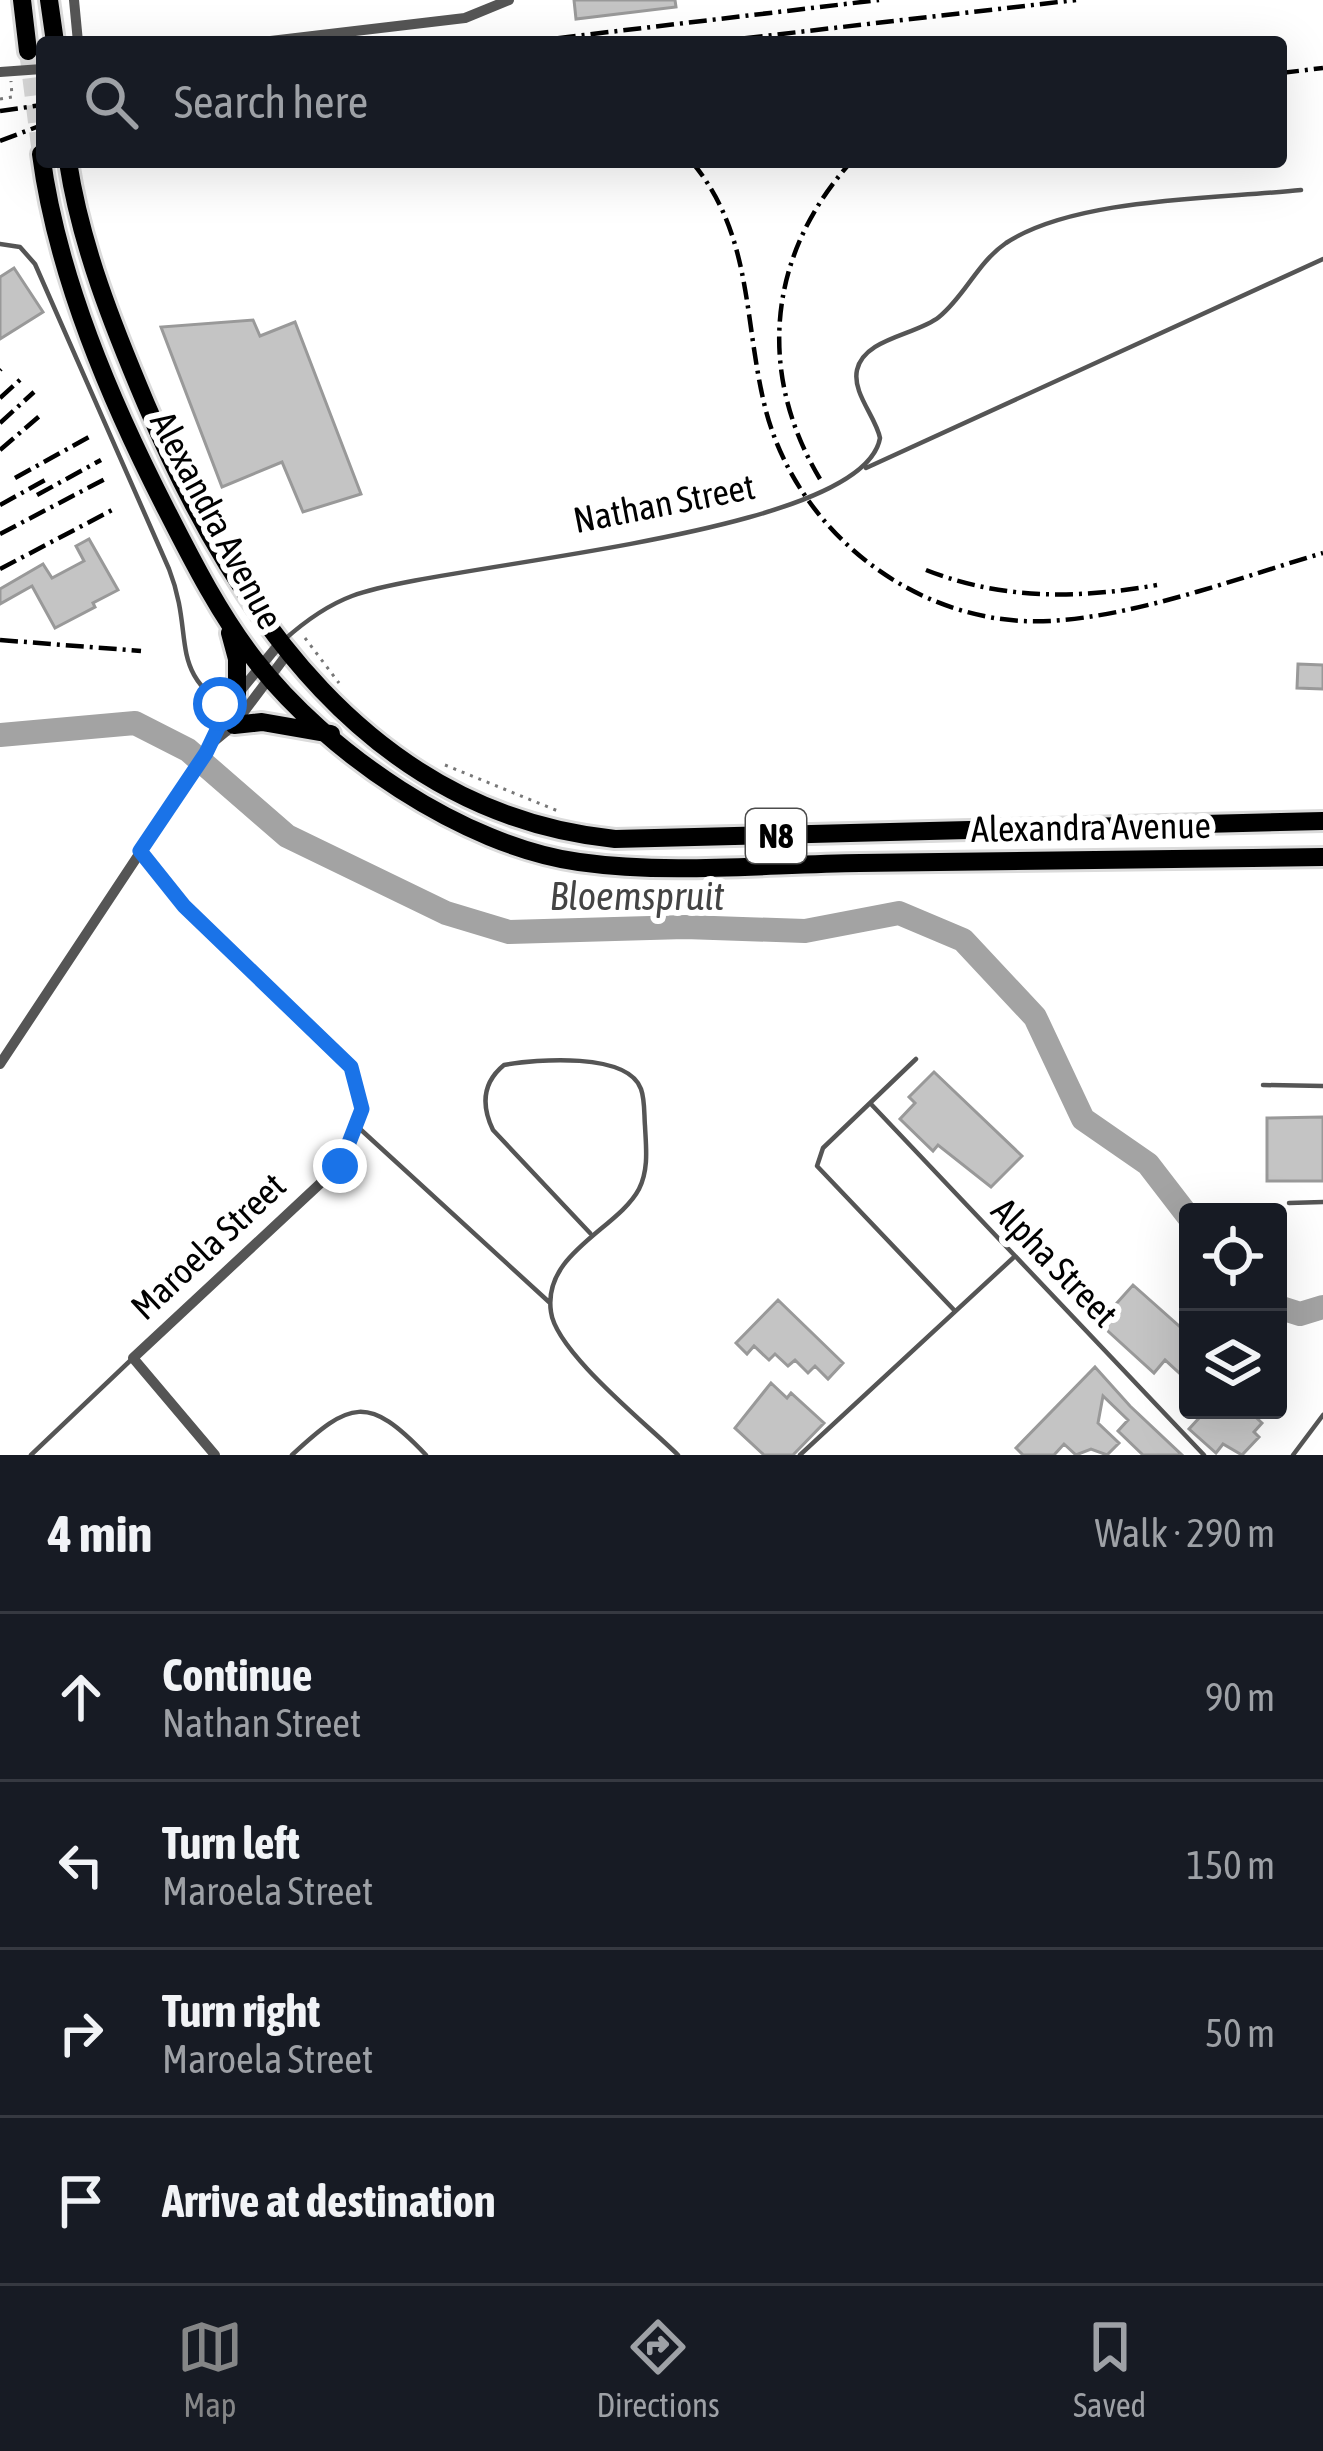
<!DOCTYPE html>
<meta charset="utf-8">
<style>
body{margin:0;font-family:"Asap Condensed",sans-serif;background:#242831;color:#f1f3f6}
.controls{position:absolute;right:36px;bottom:36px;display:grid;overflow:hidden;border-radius:12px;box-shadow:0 12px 48px #0002}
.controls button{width:108px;height:108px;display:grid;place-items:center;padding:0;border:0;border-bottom:3px solid #363941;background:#171b24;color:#f1f3f6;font:60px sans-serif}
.stop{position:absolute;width:36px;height:36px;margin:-27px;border:9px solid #1a73e8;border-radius:50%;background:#fff}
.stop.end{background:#1a73e8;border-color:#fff;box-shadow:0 3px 12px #0008}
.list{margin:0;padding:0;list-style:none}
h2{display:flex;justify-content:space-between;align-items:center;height:156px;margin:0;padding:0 48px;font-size:51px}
h2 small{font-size:39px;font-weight:400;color:#9ea1a6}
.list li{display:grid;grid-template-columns:78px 1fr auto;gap:36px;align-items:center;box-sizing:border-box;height:168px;padding:0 48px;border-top:3px solid #363941}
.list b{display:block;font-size:45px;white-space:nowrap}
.list p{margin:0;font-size:39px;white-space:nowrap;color:#9ea1a6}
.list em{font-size:39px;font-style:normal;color:#9ea1a6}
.icon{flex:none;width:66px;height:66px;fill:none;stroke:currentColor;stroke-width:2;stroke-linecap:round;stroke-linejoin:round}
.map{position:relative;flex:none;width:1323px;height:1455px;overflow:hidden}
.search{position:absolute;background:#171b24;box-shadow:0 12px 48px #0002;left:36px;right:36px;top:36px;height:132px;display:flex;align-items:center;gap:30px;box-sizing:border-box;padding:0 42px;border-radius:12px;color:#9ea1a6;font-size:45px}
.sheet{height:828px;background:#171b24}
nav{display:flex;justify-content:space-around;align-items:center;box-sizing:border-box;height:168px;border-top:3px solid #363941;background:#171b24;font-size:33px;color:#9ea1a6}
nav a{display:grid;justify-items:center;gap:6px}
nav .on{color:#858687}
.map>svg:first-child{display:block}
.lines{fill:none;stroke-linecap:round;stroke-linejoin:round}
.river{stroke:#a3a3a3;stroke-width:24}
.building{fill:#c4c4c4;stroke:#999;stroke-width:3}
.highway-tunnel{stroke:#d9d9d9;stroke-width:18;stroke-dasharray:18 9;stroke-linecap:butt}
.highway-casing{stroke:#dbdbdb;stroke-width:24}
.path{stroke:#777;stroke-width:3;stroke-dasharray:3 6;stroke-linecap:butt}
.lane{stroke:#555;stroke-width:4.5}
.street{stroke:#555;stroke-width:10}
.highway{stroke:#000;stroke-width:18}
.rail{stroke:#000;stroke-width:4.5;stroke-dasharray:18 6 3 6;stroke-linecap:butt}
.route{stroke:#1a73e8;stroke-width:15}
.labels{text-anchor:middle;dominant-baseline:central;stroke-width:12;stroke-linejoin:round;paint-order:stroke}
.shield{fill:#fff;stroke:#4c4c4c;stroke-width:3}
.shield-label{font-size:33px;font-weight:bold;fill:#000}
.street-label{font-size:36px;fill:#000;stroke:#fff}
.water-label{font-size:39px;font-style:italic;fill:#444;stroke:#fff}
</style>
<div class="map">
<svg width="1323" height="1455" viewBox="0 0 1323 1455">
<rect width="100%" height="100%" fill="#fff"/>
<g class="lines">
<path class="river" d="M0 735 135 723 188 750 287 836 446 913 509 932 685 927 805 931 899 913 963 940 1035 1017 1083 1119 1148 1164 1188 1216
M1278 1307 1300 1314 1323 1307"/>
</g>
<path class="building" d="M574 0H675L676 7 576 19Z
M14 268 43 312 0 339V277Z
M253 320 260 336 295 322 361 494 303 512 282 462 222 487 161 327Z
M89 539 118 590 93 603 95 607 55 628 32 586 0 604V589L43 564 52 578 84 561 76 546Z
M1298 664 1323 665V689L1297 688Z
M934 1072 1022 1156 991 1187 938 1145 933 1151 900 1119 915 1103 909 1097Z
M1323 1117V1181H1267V1118Z
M1133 1285 1188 1334V1381L1165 1360 1154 1373 1099 1323Z
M778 1300 843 1363 828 1379 815 1366 808 1373 795 1360 788 1366 775 1354 769 1360 754 1346 747 1354 736 1343Z
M1095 1367 1130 1406 1182 1455H1143L1118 1431 1128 1420 1103 1396 1098 1423 1119 1443 1107 1455 1091 1449 1076 1455 1064 1444 1054 1455H1023L1016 1448Z
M771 1383 787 1398 791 1393 824 1423 793 1455H764L735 1428Z
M1193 1410H1248L1262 1423 1254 1432 1259 1437 1242 1455 1223 1444 1216 1453 1189 1429 1200 1417Z"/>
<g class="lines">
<path class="highway-tunnel" d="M28 51 41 154"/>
<g class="highway-casing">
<path id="highway" d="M22 0 28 51
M49 0 55 42
M41 154C57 276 111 402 167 511 193 562 220 615 255 660 326 752 463 846 579 862 671 875 768 864 860 863 1015 861 1169 859 1323 857
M68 162C81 246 113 326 146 404 234 611 370 814 615 839L1323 821
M230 633 237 659V695
M234 725 262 722 331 734"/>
</g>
<path class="path" d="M0 99 12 97 11 81
M305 638 339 683
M445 765 558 811"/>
<path class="lane" d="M0 244 20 247 35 264 169 569C197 641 163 672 241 717
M866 468 1323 259
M284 640C303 623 328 605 352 596 443 562 863 537 880 438 876 417 852 393 857 370 864 338 917 335 939 317 965 296 977 263 1006 243 1076 197 1219 199 1301 190
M916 1059 823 1148 817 1166 955 1311
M1263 1085 1323 1086
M870 1103 1204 1455
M359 1128 549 1302
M1289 1203 1323 1202
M590 1233 493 1130C481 1105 482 1083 504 1065 536 1059 628 1052 641 1089 645 1100 644 1114 645 1126 646 1147 649 1169 639 1189 618 1229 542 1253 551 1312 556 1352 648 1425 678 1455
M31 1455 133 1358
M292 1455C350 1401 368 1394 426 1455
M800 1455 1013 1258
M1293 1455 1323 1415"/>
<path class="street" d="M74 0 78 42
M262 42 465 18 509 0
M0 72 42 69
M211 744 234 725 288 653
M140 851 184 906 351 1067 362 1109 339 1166 133 1358 215 1455
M0 1064 206 753 237 695 279 644"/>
<use href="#highway" class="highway"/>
<path class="rail" d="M525 42 879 0
M712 42 1076 0
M1281 73 1323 68
M0 111 42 105
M0 141 42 125
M692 162C754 237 743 322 766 411 799 535 920 628 1050 621 1138 616 1238 578 1323 553
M0 370 1 369
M0 398 22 378
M0 423 34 392
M0 450 43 413
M15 478 89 437
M820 479C756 372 768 254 851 162
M37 495 101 460
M0 505 47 479
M0 534 107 478
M0 569 116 508
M926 570C1002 600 1078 599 1157 585
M0 640 141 651"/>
</g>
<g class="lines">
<path class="route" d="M220 704 227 709 206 753 140 851 184 906 351 1067 362 1109 340 1166"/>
</g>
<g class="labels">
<rect class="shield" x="746" y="809" width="60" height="54" rx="9"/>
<g class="shield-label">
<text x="776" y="836">N8</text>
</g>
<g class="street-label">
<text transform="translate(664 503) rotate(-11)">Nathan Street</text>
<text transform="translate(217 520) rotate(62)">Alexandra Avenue</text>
<text transform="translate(1091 827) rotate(-1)">Alexandra Avenue</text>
<text transform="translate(208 1246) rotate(-43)">Maroela Street</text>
<text transform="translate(1055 1262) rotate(46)">Alpha Street</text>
</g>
<g class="water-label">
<text x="637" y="896">Bloemspruit</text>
</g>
</g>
</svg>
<div class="controls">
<button><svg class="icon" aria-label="locate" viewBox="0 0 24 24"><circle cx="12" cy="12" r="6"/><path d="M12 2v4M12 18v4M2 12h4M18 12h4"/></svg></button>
<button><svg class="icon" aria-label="layers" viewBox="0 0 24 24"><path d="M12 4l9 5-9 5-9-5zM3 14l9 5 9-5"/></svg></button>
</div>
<div class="stop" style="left:220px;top:704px"></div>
<div class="stop end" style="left:340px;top:1166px"></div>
<div class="search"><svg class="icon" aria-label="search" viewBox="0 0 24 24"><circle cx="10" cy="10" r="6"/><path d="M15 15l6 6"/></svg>Search here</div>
</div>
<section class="sheet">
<h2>4 min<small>Walk · 290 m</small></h2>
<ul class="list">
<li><svg class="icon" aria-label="ahead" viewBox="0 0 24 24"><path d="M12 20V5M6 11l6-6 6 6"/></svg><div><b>Continue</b><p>Nathan Street</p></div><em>90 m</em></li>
<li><svg class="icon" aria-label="left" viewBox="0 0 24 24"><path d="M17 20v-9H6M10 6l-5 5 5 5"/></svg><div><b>Turn left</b><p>Maroela Street</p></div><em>150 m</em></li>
<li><svg class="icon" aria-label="right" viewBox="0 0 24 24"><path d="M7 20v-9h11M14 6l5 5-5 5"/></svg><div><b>Turn right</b><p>Maroela Street</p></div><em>50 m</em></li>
<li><svg class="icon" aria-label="arrive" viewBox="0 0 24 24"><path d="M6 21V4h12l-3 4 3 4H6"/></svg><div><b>Arrive at destination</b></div></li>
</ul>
</section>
<nav>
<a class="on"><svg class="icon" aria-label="map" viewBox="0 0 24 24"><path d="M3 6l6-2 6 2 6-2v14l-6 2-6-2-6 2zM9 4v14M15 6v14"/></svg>Map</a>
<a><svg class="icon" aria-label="directions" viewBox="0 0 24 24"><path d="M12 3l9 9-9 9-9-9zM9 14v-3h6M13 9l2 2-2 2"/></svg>Directions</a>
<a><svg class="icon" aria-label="saved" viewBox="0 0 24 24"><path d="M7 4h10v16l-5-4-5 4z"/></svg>Saved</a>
</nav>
